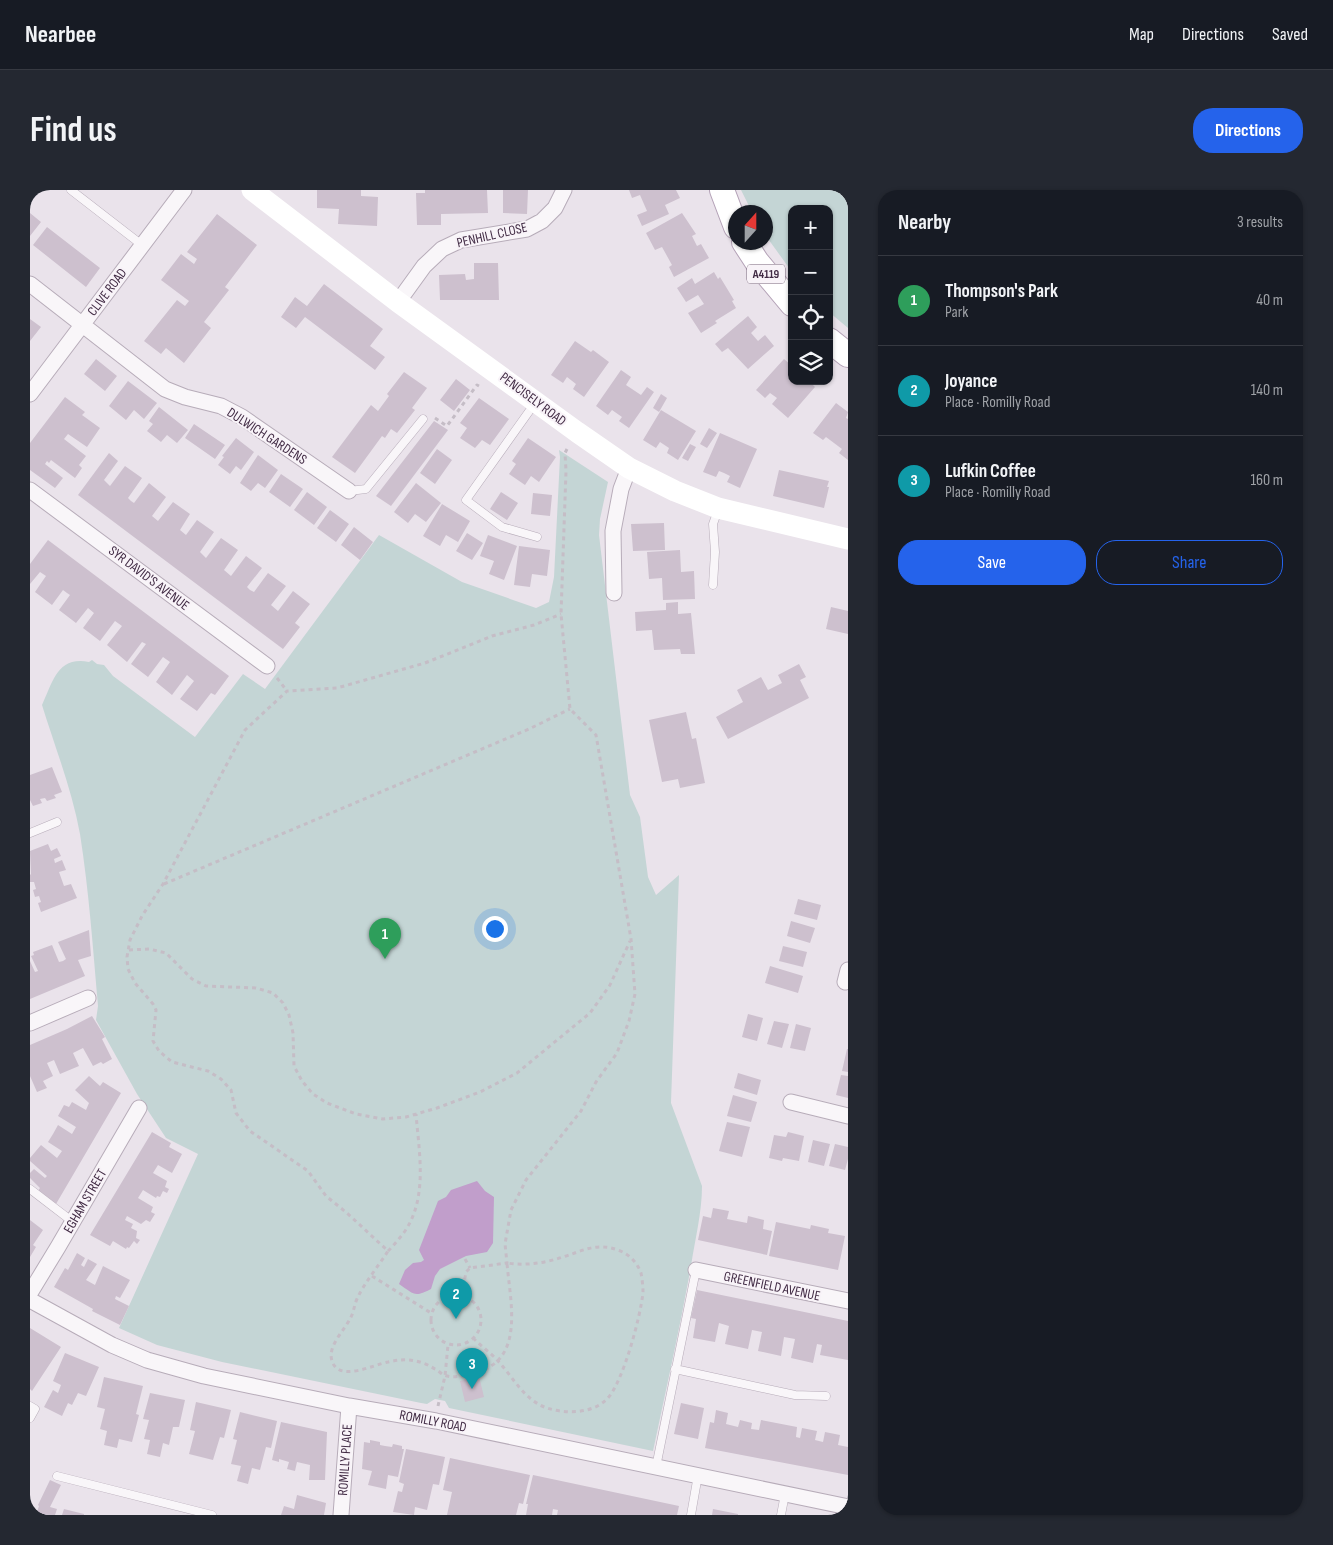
<!DOCTYPE html>
<meta charset="utf-8">
<style>
body{margin:0;font-family:"Sofia Sans Condensed",sans-serif;background:#242831;color:#f1f3f6}
.controls{position:absolute;right:15px;top:15px;display:grid;overflow:hidden;border-radius:10px;box-shadow:0 1px 4px #0004}
.controls button{width:45px;height:45px;display:grid;place-items:center;padding:0;border:0;border-bottom:1px solid #363941;background:#171b24;color:#f1f3f6;font:25px sans-serif}
.compass{position:absolute;left:698px;top:15px;width:45px;height:45px;border-radius:50%;background:#171b24;box-shadow:0 1px 4px #0004;rotate:21deg}
.you{position:absolute;left:464px;top:738px;width:18px;height:18px;margin:-12px;border:4px solid #fff;border-radius:50%;background:#1a73e8;box-shadow:0 0 0 8px #1a73e833}
.badge{display:grid;place-items:center;width:32px;height:32px;border-radius:50%;background:#2563eb;color:#fff;font-size:16px;font-weight:700}
.pin{position:absolute;translate:-50% -41px;filter:drop-shadow(0 1px 2px #0008)}
.pin::after{content:'';position:absolute;top:26px;width:18px;height:15px;background:inherit;clip-path:polygon(0 0,100% 0,50% 100%)}
.list{margin:0;padding:0;list-style:none}
h2{display:flex;justify-content:space-between;align-items:center;height:65px;margin:0;padding:0 20px;font-size:21px}
h2 small{font-size:16px;font-weight:400;color:#9ea1a6}
.list li{display:grid;grid-template-columns:32px 1fr auto;gap:15px;align-items:center;box-sizing:border-box;height:90px;padding:0 20px;border-top:1px solid #363941}
.list b{display:block;font-size:19px;white-space:nowrap}
.list p{margin:0;font-size:16px;white-space:nowrap;color:#9ea1a6}
.list em{font-size:16px;font-style:normal;color:#9ea1a6}
.actions{display:flex;gap:10px;padding:15px 20px}
.actions a{flex:1;padding:11px 0;border:1px solid #2563eb;border-radius:20px;text-align:center;font-size:18px;color:#2563eb}
.actions .main{background:#2563eb;color:#fff}
.icon{flex:none;width:28px;height:28px;fill:none;stroke:currentColor;stroke-width:2;stroke-linecap:round;stroke-linejoin:round}
.map{position:relative;flex:none;width:818px;height:1325px;overflow:hidden;border-radius:20px}
header{display:flex;align-items:center;gap:30px;box-sizing:border-box;height:70px;padding:0 25px;background:#171b24;border-bottom:1px solid #363941}
header strong{font-size:24px}
nav{display:flex;gap:28px;margin-inline-start:auto;font-size:18px}
.intro{display:flex;align-items:center;justify-content:space-between;box-sizing:border-box;height:120px;padding:0 30px}
h1{margin:0;font-size:35px}
.button{padding:12px 22px;border-radius:20px;background:#2563eb;color:#fff;font-size:18px;font-weight:700}
main{display:flex;gap:30px;padding:0 30px}
aside{flex:1;background:#171b24;border-radius:20px;box-shadow:0 1px 4px #0004}
.map>svg:first-child{display:block}
.green{fill:#c4d5d5}
.water{fill:#c19ecb}
.building{fill:#cdc0ce}
.lines{fill:none;stroke-linecap:round;stroke-linejoin:round}
.lane-casing{stroke:#b7acb9;stroke-width:9}
.street-casing{stroke:#b7acb9;stroke-width:17}
.primary-casing{stroke:#b4a2b7;stroke-width:26}
.path{stroke:#c5bdc6;stroke-width:3;stroke-dasharray:4 4;stroke-linecap:butt}
.lane{stroke:#f9f6f9;stroke-width:8}
.street{stroke:#f9f6f9;stroke-width:15}
.secondary{stroke:#fff;stroke-width:21}
.primary{stroke:#fff;stroke-width:24}
.labels{text-anchor:middle;dominant-baseline:central;stroke-width:4;stroke-linejoin:round;paint-order:stroke}
.shield{fill:#f8f3f8;stroke:#78677a;stroke-width:1}
.shield-label{font-size:12px;font-weight:bold;fill:#412b44}
.street-label{font-size:14px;fill:#412b44;stroke:#f8f3f8}
</style>
<header>
<strong>Nearbee</strong>
<nav><a>Map</a><a>Directions</a><a>Saved</a></nav>
</header>
<div class="intro"><h1>Find us</h1><a class="button">Directions</a></div>
<main>
<div class="map">
<svg width="818" height="1325" viewBox="0 0 818 1325">
<rect width="100%" height="100%" fill="#eae3eb"/>
<path class="green" d="M711 0H818V138L799 122V19H762V82L736 46V22H722Z
M529 260 578 292 570 329 569 345 600 605 610 627 618 687 626 705 649 685 641 913 672 996C672 1023 665 1049 661 1076 650 1138 636 1199 623 1261L419 1218 415 1211 405 1209 397 1214 391 1213 192 1172 127 1155 89 1138 168 964 136 948 107 904 66 830 68 816C63 759 59 701 50 644 42 600 25 557 12 515 23 492 27 466 59 472L62 470 67 474 74 475 83 486 165 547 213 484 235 499 349 345 432 392 506 418 519 412 524 387 530 267Z"/>
<path class="water" d="M447 991 455 1001 464 1007 463 1053 457 1062 436 1066 410 1079 405 1086 401 1099C384 1108 384 1104 369 1094L375 1080 383 1073 391 1072 394 1070 389 1060 408 1011 416 1007 421 1000Z"/>
<path class="building" d="M287 0H331V6L348 7 347 36 308 34 309 19 287 18Z
M395 0H457L458 23 411 24V35H387L386 3H395Z
M473 0H498L497 24 473 23Z
M599 0H646L650 8 635 15 639 24 612 36 607 25 617 21 610 5 602 8Z
M0 23 11 32 0 46Z
M652 23 666 44 662 46 667 56 671 54 679 68 644 87 639 77 642 75 632 57 625 60 616 43Z
M187 24 227 55 195 97 199 100 174 132 181 138 154 173 136 158 131 164 114 151 147 110 155 116 159 111 131 90 151 64 164 74 167 69 157 62Z
M17 37 70 78 56 97 3 55Z
M444 73H468L469 110H410L409 85 435 84 436 90 444 89Z
M684 82 688 89 690 87 704 110 702 111 706 118 685 131 687 133 671 143 658 123 674 114 668 105 656 112 647 98 662 88 665 94Z
M294 94 353 139 340 156 355 167 345 180 275 127 266 138 251 127 265 107 277 116Z
M718 126 727 137 721 143 728 151 735 145 744 156 718 179 698 158 692 162 685 154Z
M0 129 11 137 0 151Z
M545 151 561 162 563 160 579 172 554 207 543 199 546 194 537 187 533 193 521 185Z
M66 169 87 186 75 201 54 184Z
M754 169 762 176V191H779L785 197 758 228 742 214 747 208 740 203 735 208 726 200Z
M591 180 601 187 596 195 611 205 617 197 624 202 599 238 589 231 592 227 582 220 578 225 566 216Z
M374 182 397 198 382 218 385 220 367 243 361 239 355 248 352 246 325 283 302 267 341 215 348 221 359 206 357 204Z
M426 189 440 200 424 221 410 210Z
M98 191 127 213 114 229 104 220 96 230 79 216Z
M631 204 637 208 629 222 623 218Z
M35 207 55 222 52 225 70 238 57 257 38 244 34 249 56 266 49 275 52 278 45 288 21 270 19 273 17 271 15 274 33 288 25 298 0 280V253Z
M449 208 479 229 460 255 452 250 445 258 430 248 437 238 430 233Z
M806 213 818 222 816 228 818 229V270L809 263 812 259 796 247 793 250 783 243Z
M129 217 158 240 147 253 137 245 131 252 117 241 123 234 119 231Z
M631 220 666 241 648 270 637 263 639 258 630 252 626 258 613 250Z
M404 231 418 240 361 316 346 306Z
M164 234 195 255 185 269 155 248Z
M679 238 687 243 677 258 670 254Z
M690 243 727 259 710 298 697 292 700 286 694 283 689 281 686 287 673 282Z
M206 248 224 262 211 280 206 276 200 284 188 275 194 267 192 266Z
M498 248 526 267 509 292 501 286 495 295 479 284 486 274 482 271Z
M660 254 666 257 658 271 652 268Z
M407 259 422 270 405 294 390 283Z
M79 263 88 271 74 290 80 296 95 276 112 288 98 308 101 311 104 313 119 293 136 307 122 326 128 331 143 312 160 324 150 340 156 345 167 330 184 342 170 362 176 368 191 348 208 360 194 380 201 386 216 366 232 378 217 397 220 400 224 402 238 383 256 396 241 415 248 421 263 401 280 414 265 433 270 437 253 459 48 305Z
M228 265 248 280 235 298 228 293 221 301 210 293Z
M749 280 799 291 797 297H799L794 318 743 306Z
M251 284 273 299 260 317 239 302Z
M386 293 411 313 396 332 385 324 378 333 364 322Z
M277 302 297 317 284 335 264 320Z
M471 302 488 313 477 330 460 319Z
M503 303 522 305 520 326 501 324Z
M412 314 440 331 428 352 416 345 410 356 393 346Z
M300 320 319 334 306 352 287 338Z
M634 333 635 360 603 361 601 334Z
M324 337 343 352 330 370 311 355Z
M437 343 453 353 442 370 426 361Z
M458 345 487 356 474 390 459 384 464 371 450 366Z
M18 350 199 486 185 505 181 503 167 521 150 509 164 491 157 485 142 505 126 492 140 472 133 467 118 487 101 474 116 454 112 452 97 472 77 455 92 436 85 431 70 451 53 438 64 423 58 418 46 433 29 420 40 405 37 403 33 400 22 415 5 402 16 386 10 382 0 394V374Z
M489 356 520 360 517 386 502 384 500 397 484 395Z
M650 360 651 382 664 381 665 409 633 410 632 388 619 389 617 362Z
M648 412V424L661 423 665 464H651L650 459 624 460 622 440 606 441 605 422 636 420V413Z
M801 417 818 421V444L796 439Z
M769 474 776 487 770 490 779 508 698 549 686 527 713 512 707 500 731 487 738 500 752 493 748 485Z
M656 522 662 549 666 548 675 593 650 598 648 589 632 592 619 530Z
M22 577 32 602 24 605 26 608 17 611 15 608 10 609 12 613 3 616 0 610V585Z
M18 654 21 661 27 658 31 666 24 669 25 673 32 670 36 680 29 682 34 696 41 694 47 708 11 722 8 713 11 712 9 706 5 707 3 700 6 699 4 692H0V685L1 684 0 661Z
M768 709 791 715 787 730 764 724Z
M761 731 785 738 780 753 757 746Z
M59 740 61 766 48 770 55 786 0 809V771L5 782 8 781 1 766 4 765 3 762 22 755 29 772 33 771 36 769 28 752Z
M753 756 777 762 773 777 749 771Z
M740 776 773 786 768 803 735 793Z
M718 824 733 828 727 851 712 847Z
M62 826 75 847 72 849 82 869 73 874 71 872 63 876 53 858 43 863 49 876 30 884 24 870 17 873 23 886 13 891 17 898 7 902 0 886V855L37 839Z
M744 831 759 834 752 858 737 854Z
M766 834 781 838 775 861 760 858Z
M817 859H818V882L812 881Z
M708 883 731 890 727 905 704 898Z
M811 885 818 886V908L806 905Z
M59 886 70 896 73 892 91 903 26 1014 8 1001 10 998 0 988V983L4 979 15 988 17 986 0 971V968L11 955 27 968 32 961 18 952 23 944 28 935 42 944 46 937 28 926 34 915 39 917 42 912 56 920 59 913 45 900Z
M703 905 727 912 721 932 697 926Z
M697 932 720 937 712 967 689 961Z
M122 942 141 953 139 957 152 964 142 983 128 975 123 983 137 991 135 997 139 999 137 1003 133 1001 130 1007 127 1006 126 1008 113 1000 108 1008 123 1017 121 1022 125 1024 120 1032 116 1030 111 1034 97 1026 95 1030 103 1034 101 1038 107 1041 106 1048 110 1050 107 1054 104 1051 99 1058 97 1057 96 1059 83 1051 80 1056 60 1045Z
M758 942 774 946 769 971 753 968 752 971 739 968 744 945 756 947Z
M783 950 800 954 794 976 778 972Z
M805 954 818 957V969L815 980 799 976Z
M683 1018 699 1021 697 1029 717 1033 718 1026 734 1030 733 1039 742 1041 737 1065 668 1050 673 1026 681 1028Z
M0 1030 13 1040 3 1055 6 1057 0 1067Z
M746 1032 780 1039 781 1035 799 1039 798 1043 815 1046 808 1080 739 1066Z
M47 1063 55 1068 51 1075 54 1077 58 1069 67 1074 56 1090 65 1095 73 1076 100 1090 90 1108 86 1106 85 1109 99 1116 90 1135 62 1121 63 1119 24 1097 35 1078 38 1080Z
M667 1100 818 1131V1170L790 1165 792 1155 787 1154 783 1173 761 1168 765 1149 754 1147 751 1166 728 1161 732 1142 722 1140 718 1159 695 1154 699 1136 689 1133 685 1152 663 1148 666 1129 661 1128Z
M0 1138 31 1157 2 1201 0 1199Z
M35 1163 69 1177 56 1206 48 1203 42 1215 38 1213 32 1226 14 1217 23 1200 28 1203 31 1195 23 1191Z
M449 1186 454 1207 435 1212 430 1191Z
M74 1187 113 1196 106 1224 109 1225 102 1252 89 1249 87 1258 74 1255 77 1241 70 1239 75 1219 67 1217Z
M120 1203 155 1210 149 1237H143L139 1255 133 1253 130 1267 117 1264 120 1250 114 1249 119 1230 113 1229Z
M166 1212 201 1220 194 1248 190 1247 183 1270 159 1264 165 1241 160 1240Z
M651 1213 674 1218 668 1249 644 1244Z
M686 1220 698 1223 696 1234 708 1237 710 1230 722 1233 721 1239 729 1240 731 1230 767 1237 766 1247 770 1248 772 1238 787 1241 785 1250 793 1252 795 1242 810 1245 808 1255 818 1257V1285L675 1258 680 1232 684 1233Z
M210 1222 247 1231 241 1258 236 1257 230 1280 222 1278 218 1294 207 1291 211 1276 201 1274 207 1250 203 1249Z
M251 1232 297 1242 295 1290H279L280 1275 267 1272 265 1281 257 1279 259 1272 249 1269V1272L242 1270Z
M340 1250 350 1252V1255L355 1256 362 1257 363 1254 372 1256V1259H374L368 1287 358 1285 356 1299 338 1295 342 1281 332 1279 334 1252 340 1253Z
M376 1259 415 1267 409 1295 403 1294 397 1320 385 1317 384 1325 363 1322 368 1301 372 1302 374 1294 369 1292Z
M420 1268 500 1285 493 1314 489 1313 486 1325H417L422 1302 413 1300Z
M503 1285 649 1316 647 1325H527L528 1320 523 1319 522 1325H496L498 1314H496Z
M20 1290 31 1295 20 1317 27 1319 25 1325H6L9 1316 8 1315Z
M267 1305 296 1313 294 1325H251L254 1316 264 1319Z
M34 1319 54 1324V1325H32Z
M683 1319 708 1324V1325H682Z"/>
<g class="lines">
<g class="lane-casing">
<path id="lane" d="M41 0 112 55
M505 213 436 310 472 337 507 347
M319 301 336 299 393 229
M683 395 685 362 683 334 688 320
M0 643 27 632
M0 999 43 1032
M645 1179 765 1205 796 1206
M0 1216 5 1219 0 1228
M626 1277 666 1080
M27 1286 182 1325
M661 1325 668 1285
M751 1325 755 1304"/>
</g>
<g class="street-casing">
<path id="street" d="M0 94 135 199 155 207 191 216 212 227 319 301
M368 112 394 76 412 59 431 50 497 39 512 31 525 18 534 0
M0 204 154 0
M0 300 237 476
M584 403 583 341 591 299 599 278
M815 792 818 780
M0 833 58 808
M761 912 818 926
M666 1080 818 1111
M0 1103 28 1057 109 918
M0 1110 82 1155 117 1170 174 1186 319 1216 406 1231 818 1317
M311 1325 319 1216"/>
</g>
<g class="primary-casing">
<path id="primary" d="M692 0 706 37
M714 52 727 72 762 114
M799 150 818 165"/>
</g>
<path class="path" d="M405 228 417 236 447 195 449 196
M247 488 257 501
M134 694 499 539 540 519
M99 760 119 759 136 763 162 789 176 796 226 798 243 803 253 813 259 825 263 843 264 876 272 891 283 904 297 913 326 924 353 929 376 927 407 918 450 902 487 883 560 823 580 795 600 751
M358 1061C364 1055 370 1048 375 1041 398 1007 389 962 386 924
M435 1069 440 1078
M342 1086 401 1123
M401 1130a25 25 0 1 1 50 0a25 25 0 1 1-50 0Z
M432 1105 436 1082 440 1078 477 1073 475 1054 481 1020 496 990 551 921 566 892 587 863 599 831 605 804 601 749 566 545 540 519 531 424 536 281 535 263 537 259
M443 1148C451 1156 461 1163 468 1171 483 1187 494 1210 517 1218 536 1224 562 1224 577 1209 593 1193 611 1125 613 1102 613 1096 612 1088 611 1083 607 1072 599 1064 588 1060 567 1052 552 1061 533 1067 515 1073 496 1076 477 1073 480 1112 496 1171 444 1183 436 1185 423 1189 414 1185 411 1184 408 1180 405 1179 389 1169 375 1168 358 1172 345 1174 309 1193 302 1171 297 1156 315 1140 321 1127 324 1122 324 1115 327 1109 334 1093 348 1077 358 1061L317 1023 296 1006 278 981 220 941 206 923 201 900 191 889 178 881 142 872 129 861 123 851 126 820 123 814 105 793 98 779 97 767 100 750 112 726 133 694 215 540 257 501 307 498 395 473 462 446 504 435 531 424
M408 1216 415 1186 418 1155"/>
<use href="#lane" class="lane"/>
<use href="#street" class="street"/>
<path class="secondary" d="M222 0 368 112 547 242 599 278 645 301 688 318 818 349"/>
<use href="#primary" class="primary"/>
</g>
<g class="labels">
<rect class="shield" x="717" y="74.5" width="38" height="19" rx="4"/>
<g class="shield-label">
<text x="736" y="84">A4119</text>
</g>
<g class="street-label">
<text transform="translate(462 45) rotate(-13)">PENHILL CLOSE</text>
<text transform="translate(77 102) rotate(-53)">CLIVE ROAD</text>
<text transform="translate(503 209) rotate(37)">PENCISELY ROAD</text>
<text transform="translate(237 246) rotate(33)">DULWICH GARDENS</text>
<text transform="translate(119 388) rotate(37)">SYR DAVID'S AVENUE</text>
<text transform="translate(55 1011) rotate(-60)">EGHAM STREET</text>
<text transform="translate(742 1096) rotate(12)">GREENFIELD AVENUE</text>
<text transform="translate(403 1231) rotate(11)">ROMILLY ROAD</text>
<text transform="translate(315 1270) rotate(-86)">ROMILLY PLACE</text>
</g>
</g>
</svg>
<div class="controls">
<button>+</button>
<button>−</button>
<button><svg class="icon" aria-label="locate" viewBox="0 0 24 24"><circle cx="12" cy="12" r="6"/><path d="M12 2v4M12 18v4M2 12h4M18 12h4"/></svg></button>
<button><svg class="icon" aria-label="layers" viewBox="0 0 24 24"><path d="M12 4l9 5-9 5-9-5zM3 14l9 5 9-5"/></svg></button>
</div>
<svg class="compass" viewBox="-18 -18 36 36"><path d="M0-13l5 13h-10z" fill="#e53935"/><path d="M0 13l5-13h-10z" fill="#9ea1a6"/></svg>
<div class="you"></div>
<div class="pin badge" style="left:355px;top:769px;background:#2e9e5b">1</div>
<div class="pin badge" style="left:426px;top:1129px;background:#0f9aa8">2</div>
<div class="pin badge" style="left:442px;top:1199px;background:#0f9aa8">3</div>
</div>
<aside>
<h2>Nearby<small>3 results</small></h2>
<ul class="list">
<li><span class="badge" style="background:#2e9e5b">1</span><div><b>Thompson's Park</b><p>Park</p></div><em>40 m</em></li>
<li><span class="badge" style="background:#0f9aa8">2</span><div><b>Joyance</b><p>Place · Romilly Road</p></div><em>140 m</em></li>
<li><span class="badge" style="background:#0f9aa8">3</span><div><b>Lufkin Coffee</b><p>Place · Romilly Road</p></div><em>160 m</em></li>
</ul>
<div class="actions"><a class="main">Save</a><a>Share</a></div>
</aside>
</main>
